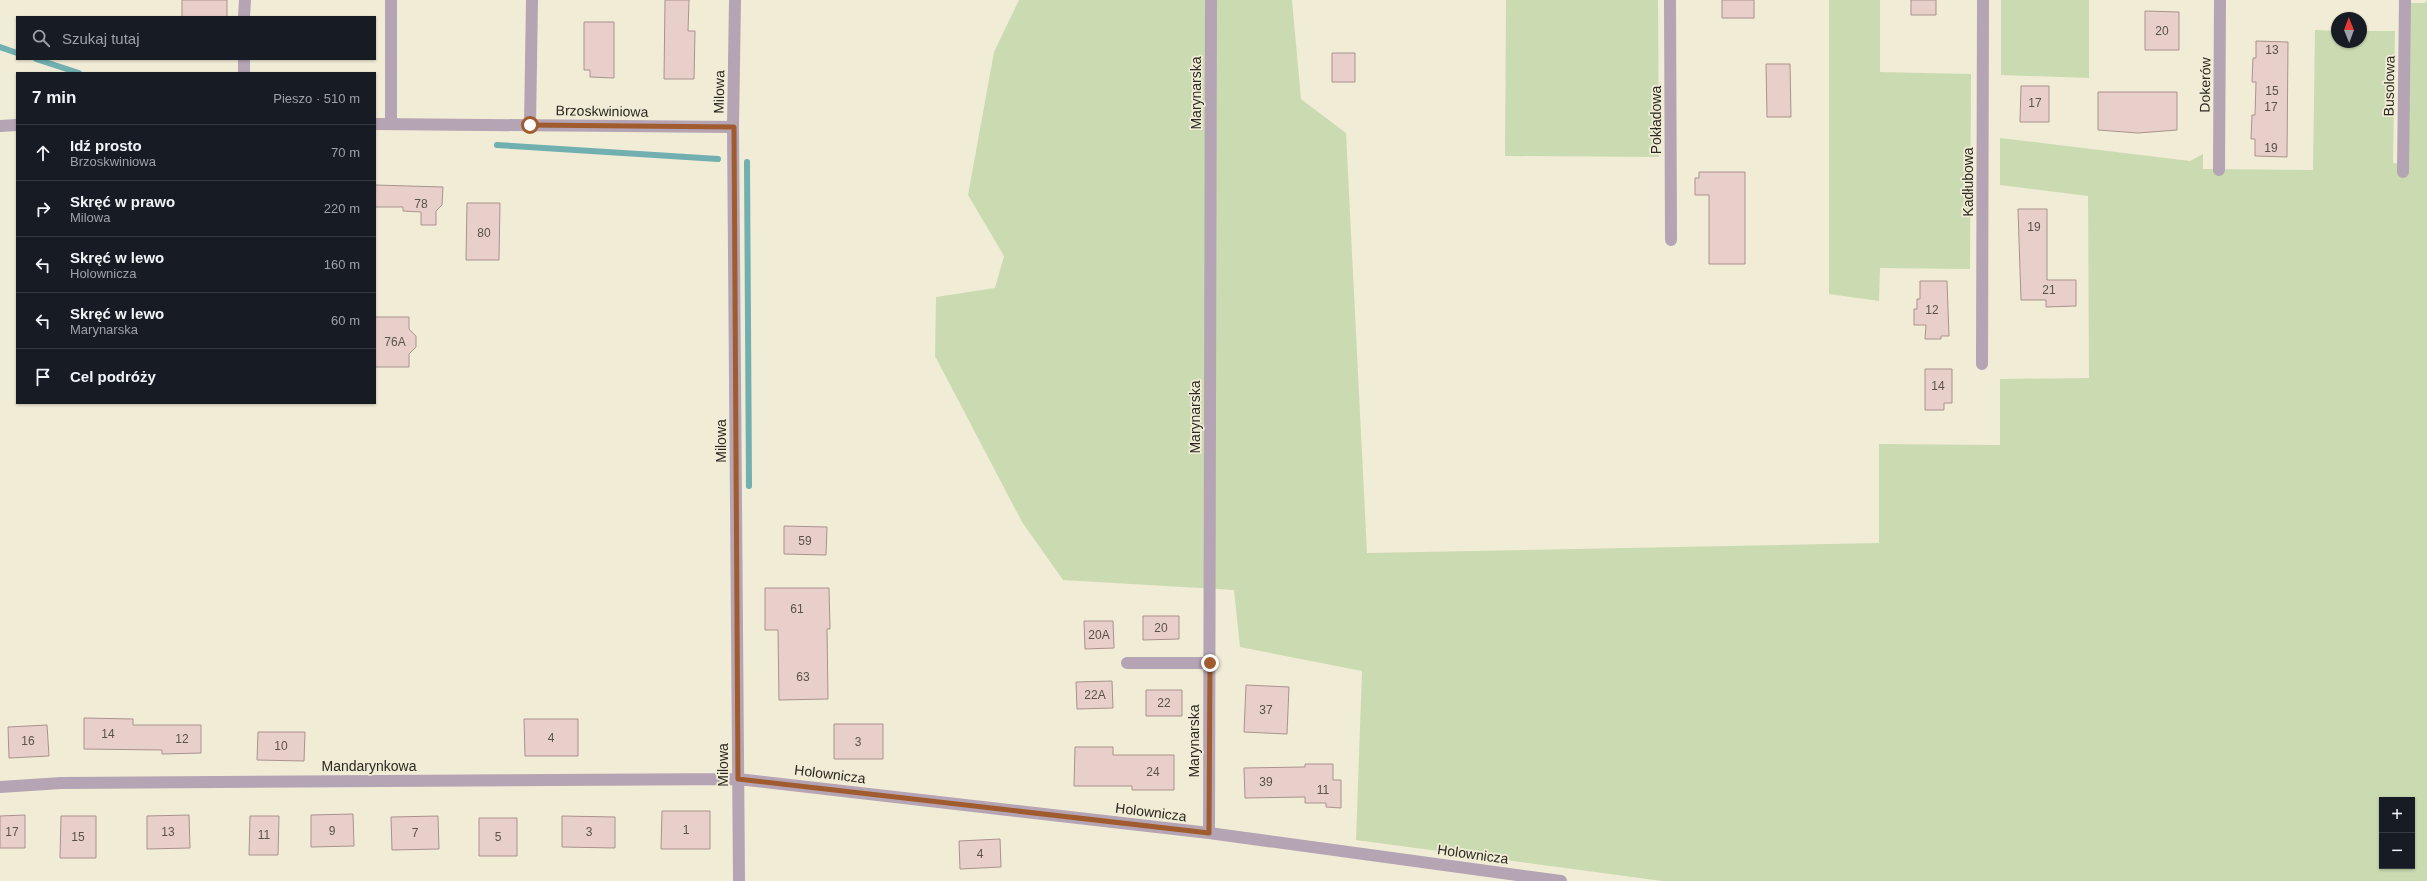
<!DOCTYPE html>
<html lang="pl">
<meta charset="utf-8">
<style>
body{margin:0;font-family:Helvetica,sans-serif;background:#242831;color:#f1f3f6}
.controls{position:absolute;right:12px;bottom:12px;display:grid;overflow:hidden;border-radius:0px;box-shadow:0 1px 3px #0004}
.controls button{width:36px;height:36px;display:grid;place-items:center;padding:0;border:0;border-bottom:1px solid #363941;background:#171b24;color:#f1f3f6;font:20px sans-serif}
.compass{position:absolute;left:2331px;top:12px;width:36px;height:36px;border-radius:50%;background:#171b24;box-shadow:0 1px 3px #0004;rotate:359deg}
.stop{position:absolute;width:12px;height:12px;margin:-9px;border:3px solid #a05b2e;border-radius:50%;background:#fff}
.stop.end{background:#a05b2e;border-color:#fff;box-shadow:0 1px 4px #0008}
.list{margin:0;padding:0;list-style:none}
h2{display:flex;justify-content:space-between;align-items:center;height:52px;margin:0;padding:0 16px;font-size:17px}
h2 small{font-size:13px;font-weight:400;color:#9ea1a6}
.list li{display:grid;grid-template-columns:26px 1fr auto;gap:12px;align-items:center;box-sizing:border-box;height:56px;padding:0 16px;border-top:1px solid #363941}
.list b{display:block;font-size:15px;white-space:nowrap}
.list p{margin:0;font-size:13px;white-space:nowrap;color:#9ea1a6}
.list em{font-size:13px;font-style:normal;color:#9ea1a6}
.icon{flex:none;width:22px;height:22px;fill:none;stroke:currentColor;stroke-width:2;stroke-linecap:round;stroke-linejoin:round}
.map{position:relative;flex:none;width:2427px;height:881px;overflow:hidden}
.search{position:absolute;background:#171b24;box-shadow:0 1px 3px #0004;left:16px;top:16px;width:360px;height:44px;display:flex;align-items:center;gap:10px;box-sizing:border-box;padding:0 14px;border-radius:0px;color:#9ea1a6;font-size:15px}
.panel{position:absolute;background:#171b24;box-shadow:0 1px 3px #0004;left:16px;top:72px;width:360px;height:332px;border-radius:0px}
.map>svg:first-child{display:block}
.green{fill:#cbdbb1;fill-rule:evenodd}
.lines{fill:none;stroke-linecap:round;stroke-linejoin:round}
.stream{stroke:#71afb0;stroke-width:6}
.building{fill:#e8cfca;stroke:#aa928d}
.minor{stroke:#b4a4b4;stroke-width:12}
.route{stroke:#a05b2e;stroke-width:5}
.labels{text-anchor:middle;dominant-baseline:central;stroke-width:3.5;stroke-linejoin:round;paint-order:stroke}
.number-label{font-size:12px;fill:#5a524a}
.street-label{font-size:14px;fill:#2a2820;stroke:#f1ecd6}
</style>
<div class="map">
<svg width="2427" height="881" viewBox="0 0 2427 881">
<rect width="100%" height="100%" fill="#f1ecd6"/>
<path class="green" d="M1019 0H1292L1301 99 1346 133 1367 553 1879 543V444L2000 445V379L2089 378 2088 196 2000 185V138L2190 161 2203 154V169L2313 170 2315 30 2337 31V42H2361V31H2395L2393 163 2408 164 2410 3H2425L2427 0V881H1662L1356 840 1362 671 1240 647 1234 590 1063 580 1022 522 935 356 936 297 995 288 1004 256 968 195 994 52ZM2382 800H2412V866H2382Z
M1506 0H1658L1659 157 1505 156Z
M1829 0H1880V72L1971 74 1970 269 1880 268 1879 301 1829 294Z
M2001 0H2089V78L2001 75Z"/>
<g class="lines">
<path class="stream" d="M0 47 17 53
M36 59 79 73
M497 145 718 159
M747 162 749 486"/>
</g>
<path class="building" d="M182 0H227V17H182Z
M665 0H689L688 31H695L694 79H664Z
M1722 0H1754V18H1722Z
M1911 0H1936V15H1911Z
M2145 11 2179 12V50H2145Z
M584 22H614V78L590 77V70H584Z
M2256 41 2288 42 2287 157 2255 156V139H2251L2252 115H2255L2256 82H2252L2253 58H2256Z
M1332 53H1355V82H1332Z
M1766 64H1790L1791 117H1767Z
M2021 86H2049V122H2020Z
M2098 92H2177V130L2138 133 2098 130Z
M1699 172H1745V264H1709V195H1695V178H1699Z
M375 185 443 187 442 205 436 211V225H421V212L403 211V207H375Z
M467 203H500L499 260H466Z
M2018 209H2047V280H2076V306L2046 307V300H2021Z
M1920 281H1947L1949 336H1941V339H1925L1926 325H1914V309H1917V299H1920Z
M375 317H409V329L416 336V347L409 354V367H375Z
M1925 369H1952V403H1944V410H1925Z
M784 526 827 527 826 555 784 554Z
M765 588H829L830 629H827L828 699 779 700 778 630H765Z
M1143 616H1179V639L1143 640Z
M1084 621H1113L1114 648 1085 649Z
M1112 681 1113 708 1077 709 1076 682Z
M1246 685 1289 687 1287 734 1244 732Z
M1146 690H1182V716H1146Z
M84 718 133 719V725H201V753L162 754V750L84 749Z
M524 719H578V756H525Z
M834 724H883V759H834Z
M47 725 49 756 9 758 8 727Z
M258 732H305L304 761 257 760Z
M1075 747H1113V755H1174V790H1132V786H1074Z
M1305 764H1333V780H1341V808L1326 807V803H1305V797L1245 798 1244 768 1305 767Z
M662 811H710V849H661Z
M353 814 354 846 311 847V815Z
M25 815V848H0V816Z
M189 815 190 848 147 849V816Z
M61 816H96V858H60Z
M250 816H279L278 855H249Z
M438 816 439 849 392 850 391 817Z
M562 816 615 817V848L562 847Z
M479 818H517V856H479Z
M1000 839 1001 867 960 869 959 841Z"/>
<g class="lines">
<path class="minor" d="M735 0 733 127 739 881
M1670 0 1671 240
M244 17 245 0
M244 73V59
M375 124 733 127
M391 124V0
M530 125 532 0
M0 126 17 125
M2219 170 2220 0
M2403 172 2405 0
M1982 364 1983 0
M1127 663H1210
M0 787 61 783 738 779 1209 833 1561 881
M1209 833 1211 0"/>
</g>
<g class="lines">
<path class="route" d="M530 125 734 127 738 779 1209 833 1210 663"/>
</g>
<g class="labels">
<g class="number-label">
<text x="2162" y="31">20</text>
<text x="2272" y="50">13</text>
<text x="2272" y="91">15</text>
<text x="2035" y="103">17</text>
<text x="2271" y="107">17</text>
<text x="2271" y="148">19</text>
<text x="421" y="204">78</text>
<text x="2034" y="227">19</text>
<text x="484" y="233">80</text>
<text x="2049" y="290">21</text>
<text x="1932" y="310">12</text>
<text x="395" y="342">76A</text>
<text x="1938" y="386">14</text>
<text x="805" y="541">59</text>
<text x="797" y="609">61</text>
<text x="1161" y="628">20</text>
<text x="1099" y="635">20A</text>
<text x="803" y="677">63</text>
<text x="1095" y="695">22A</text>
<text x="1164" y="703">22</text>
<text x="1266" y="710">37</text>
<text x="108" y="734">14</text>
<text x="551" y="738">4</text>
<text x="182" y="739">12</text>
<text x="28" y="741">16</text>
<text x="858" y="742">3</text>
<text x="281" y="746">10</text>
<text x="1153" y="772">24</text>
<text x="1266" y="782">39</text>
<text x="1323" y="790">11</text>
<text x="686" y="830">1</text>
<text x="332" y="831">9</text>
<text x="12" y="832">17</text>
<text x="168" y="832">13</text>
<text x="589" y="832">3</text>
<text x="415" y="833">7</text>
<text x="264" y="835">11</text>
<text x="78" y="837">15</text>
<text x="498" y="837">5</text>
<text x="980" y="854">4</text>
</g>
<g class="street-label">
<text transform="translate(2205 85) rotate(-89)">Dokerów</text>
<text transform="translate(2389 86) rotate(-89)">Busolowa</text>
<text transform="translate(719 92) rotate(-89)">Milowa</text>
<text transform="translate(1196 93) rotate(-90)">Marynarska</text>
<text transform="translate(602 111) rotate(1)">Brzoskwiniowa</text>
<text transform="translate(1656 120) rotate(-90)">Pokładowa</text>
<text transform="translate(1968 182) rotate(-90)">Kadłubowa</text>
<text transform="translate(1195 417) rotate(-90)">Marynarska</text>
<text transform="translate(721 441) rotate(-90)">Milowa</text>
<text transform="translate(1194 741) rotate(-90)">Marynarska</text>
<text transform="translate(723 765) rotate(-90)">Milowa</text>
<text x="369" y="766">Mandarynkowa</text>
<text transform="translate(830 774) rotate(7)">Holownicza</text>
<text transform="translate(1151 812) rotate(7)">Holownicza</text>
<text transform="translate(1473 854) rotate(8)">Holownicza</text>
</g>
</g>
</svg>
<div class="controls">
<button>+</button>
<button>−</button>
</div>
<svg class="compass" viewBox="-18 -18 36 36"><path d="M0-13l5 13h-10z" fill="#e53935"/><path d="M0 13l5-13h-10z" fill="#9ea1a6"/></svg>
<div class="stop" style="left:530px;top:125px"></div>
<div class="stop end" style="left:1210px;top:663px"></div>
<div class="search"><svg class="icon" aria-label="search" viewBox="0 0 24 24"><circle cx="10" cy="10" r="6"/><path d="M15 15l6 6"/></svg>Szukaj tutaj</div>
<section class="panel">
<h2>7 min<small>Pieszo · 510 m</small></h2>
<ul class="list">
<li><svg class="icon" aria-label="ahead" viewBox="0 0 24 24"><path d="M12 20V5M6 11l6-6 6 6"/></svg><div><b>Idź prosto</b><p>Brzoskwiniowa</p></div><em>70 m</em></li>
<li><svg class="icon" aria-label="right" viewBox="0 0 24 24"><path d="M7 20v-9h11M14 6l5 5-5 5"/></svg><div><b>Skręć w prawo</b><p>Milowa</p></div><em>220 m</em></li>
<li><svg class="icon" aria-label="left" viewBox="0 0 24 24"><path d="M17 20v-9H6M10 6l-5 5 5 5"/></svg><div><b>Skręć w lewo</b><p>Holownicza</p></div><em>160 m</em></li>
<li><svg class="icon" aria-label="left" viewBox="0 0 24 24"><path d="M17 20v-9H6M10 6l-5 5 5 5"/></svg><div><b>Skręć w lewo</b><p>Marynarska</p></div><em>60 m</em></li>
<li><svg class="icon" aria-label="arrive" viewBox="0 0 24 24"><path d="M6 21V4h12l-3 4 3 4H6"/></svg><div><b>Cel podróży</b></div></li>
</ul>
</section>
</div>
